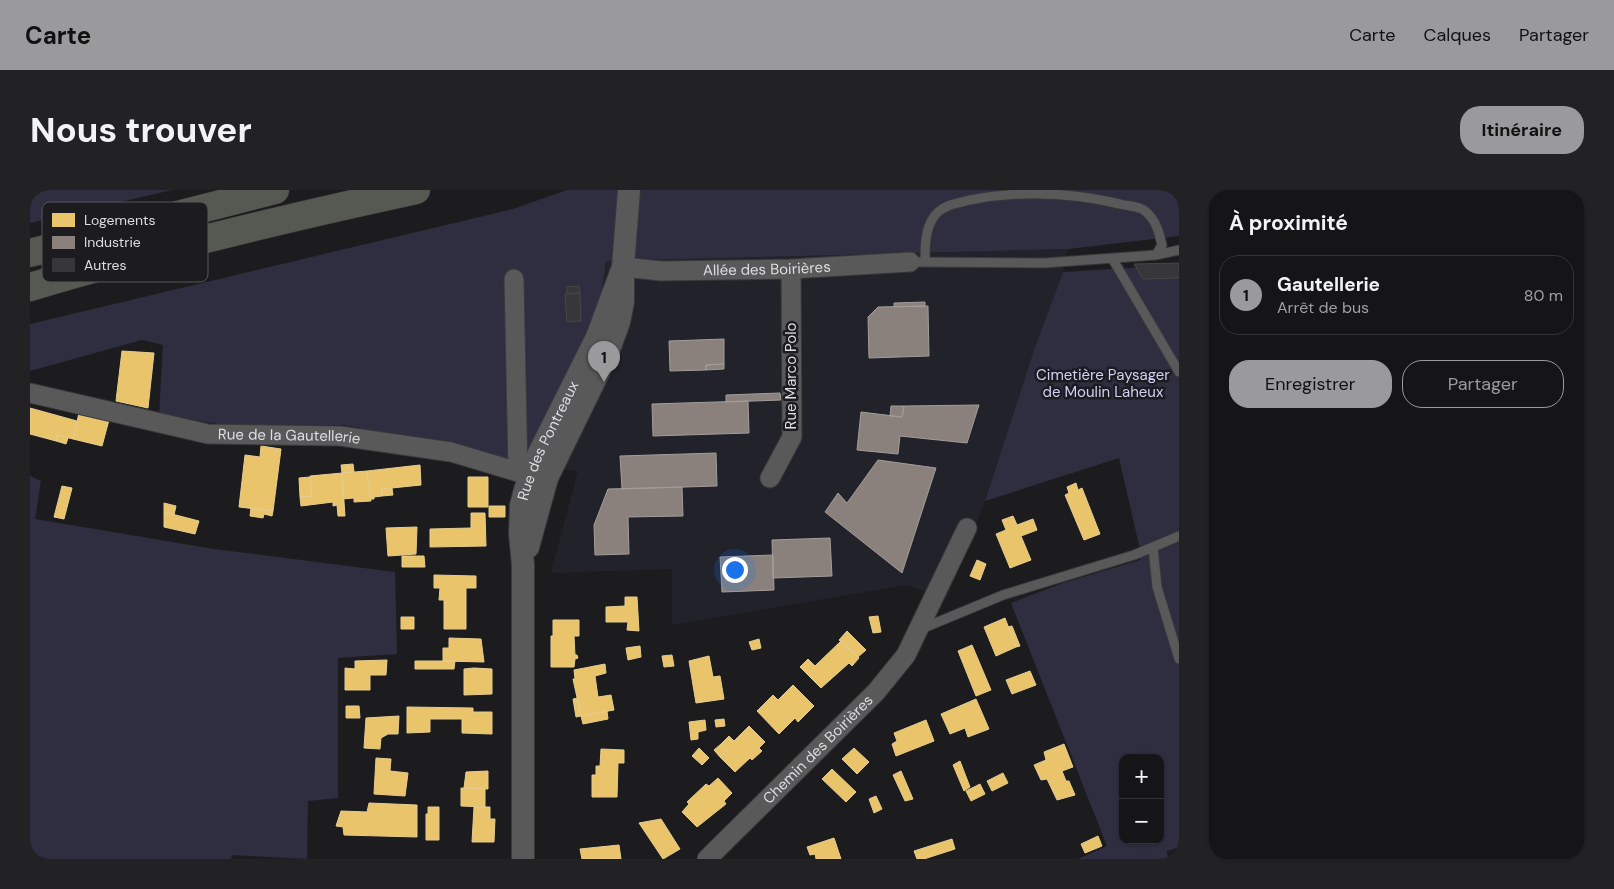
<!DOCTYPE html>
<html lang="fr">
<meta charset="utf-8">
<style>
body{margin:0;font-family:"DM Sans",sans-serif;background:#222224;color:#f1f3f6}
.controls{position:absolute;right:15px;bottom:15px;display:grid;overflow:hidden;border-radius:10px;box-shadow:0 1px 4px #0004}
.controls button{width:45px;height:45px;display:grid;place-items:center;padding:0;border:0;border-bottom:1px solid #343436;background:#151517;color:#f1f3f6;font:25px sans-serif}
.you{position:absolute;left:704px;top:379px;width:18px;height:18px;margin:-12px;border:4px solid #fff;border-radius:50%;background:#1a73e8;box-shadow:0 0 0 8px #1a73e833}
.badge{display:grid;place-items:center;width:32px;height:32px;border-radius:50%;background:#9a9a9d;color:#111;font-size:16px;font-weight:700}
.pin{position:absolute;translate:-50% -41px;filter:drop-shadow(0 1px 2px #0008)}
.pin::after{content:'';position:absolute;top:26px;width:18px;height:15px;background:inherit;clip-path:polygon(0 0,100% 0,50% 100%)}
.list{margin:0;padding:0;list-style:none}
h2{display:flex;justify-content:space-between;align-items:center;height:65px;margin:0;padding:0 20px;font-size:21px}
h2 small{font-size:16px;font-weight:400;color:#9d9fa1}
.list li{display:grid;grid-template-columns:32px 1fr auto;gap:15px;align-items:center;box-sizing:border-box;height:80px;margin:0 10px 10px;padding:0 10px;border:1px solid #343436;border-radius:20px}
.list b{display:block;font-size:19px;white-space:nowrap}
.list p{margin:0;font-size:16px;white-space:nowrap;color:#9d9fa1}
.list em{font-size:16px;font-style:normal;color:#9d9fa1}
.actions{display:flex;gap:10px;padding:15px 20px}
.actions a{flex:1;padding:11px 0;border:1px solid #9a9a9d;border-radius:20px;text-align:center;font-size:18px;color:#9a9a9d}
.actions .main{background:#9a9a9d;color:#111}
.map{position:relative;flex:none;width:1149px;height:669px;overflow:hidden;border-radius:20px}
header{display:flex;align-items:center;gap:30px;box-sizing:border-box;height:70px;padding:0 25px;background:#9a9a9d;color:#111}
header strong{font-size:24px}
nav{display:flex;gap:28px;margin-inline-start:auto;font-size:18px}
.intro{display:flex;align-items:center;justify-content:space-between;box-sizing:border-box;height:120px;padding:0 30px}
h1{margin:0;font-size:35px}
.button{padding:12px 22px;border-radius:20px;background:#9a9a9d;color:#111;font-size:18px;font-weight:700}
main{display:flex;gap:30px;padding:0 30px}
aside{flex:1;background:#151517;border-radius:20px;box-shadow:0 1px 4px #0004}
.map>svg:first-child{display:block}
.built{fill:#22222b}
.green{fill:#2e2e40;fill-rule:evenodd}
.homes{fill:#e9c46a;stroke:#e6cc8e}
.industry{fill:#8a817c;stroke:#a39d9a}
.building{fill:#373739;stroke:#474749}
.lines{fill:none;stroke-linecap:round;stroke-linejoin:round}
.service-casing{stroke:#39393b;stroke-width:11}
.minor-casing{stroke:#39393b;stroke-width:21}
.tertiary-casing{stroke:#39393b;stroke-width:24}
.trunk-casing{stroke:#39393b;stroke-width:29}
.service{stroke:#59595a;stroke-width:9}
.minor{stroke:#59595a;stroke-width:19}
.tertiary{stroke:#59595a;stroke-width:22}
.trunk{stroke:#565852;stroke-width:28}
.labels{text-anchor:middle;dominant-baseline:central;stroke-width:5;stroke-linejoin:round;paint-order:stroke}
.street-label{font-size:15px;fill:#dedee1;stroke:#1b1b20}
.park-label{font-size:15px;fill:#cfd0f6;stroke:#1b1b20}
.key{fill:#1b1b20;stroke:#56565a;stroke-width:1}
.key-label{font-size:14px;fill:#dedee1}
</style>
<header>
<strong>Carte</strong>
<nav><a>Carte</a><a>Calques</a><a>Partager</a></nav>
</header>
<div class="intro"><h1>Nous trouver</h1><a class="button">Itinéraire</a></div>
<main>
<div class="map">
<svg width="1149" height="669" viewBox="0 0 1149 669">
<rect width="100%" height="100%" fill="#1c1c1f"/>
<path class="built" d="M1038 59 1033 82 1005 157 955 311 917 408 876 395 642 435V379L521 383 548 281 493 272 570 117 576 71Z"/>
<path class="green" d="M0 0H142L0 33Z
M537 0H1149V46L1038 59 576 71 570 116 493 272 314 235 203 236 129 225 133 155 112 150 0 181V134L483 19Z
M1149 75V657L1137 661 1138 669H1048L1077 656 981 413 1033 393 1110 370 1109 355 1089 268 955 311 1005 157 1033 82ZM1093 568H1130V650H1093Z
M0 286 11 291 5 329 184 359 365 382 367 464 308 468V608L278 611 277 669 202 665 201 669H12L0 665Z"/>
<path class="homes" d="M92 161 124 163 118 218 86 211Z
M0 218 47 231 43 249 27 245 26 251 0 244Z
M49 223 79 230 72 256 43 249Z
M27 245 38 248 36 254 26 251Z
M231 256 251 259 243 321 209 317 215 265 230 267Z
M323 274 324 282 312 283 311 275Z
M390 275 391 295 352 299V306L344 307V309H341L337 281Z
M337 281 341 311 324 312V308L313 309 312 283Z
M312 283 315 326H308L307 315 303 316V312L271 316 270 307 282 306 280 286Z
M280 287 282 306 270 307 269 288Z
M438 287H458V317H438Z
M1046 293 1048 300 1052 298 1070 344 1054 350 1035 305 1039 303 1037 297Z
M32 296 42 298 34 329 24 327Z
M362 298 363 305 352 306V299Z
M134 313 146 316 144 325 134 322Z
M459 316H475V327H459Z
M221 318 243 321 242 326 234 324 233 328 220 326Z
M134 322 169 331 165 344 134 337Z
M441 323H455L456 356 400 357V339L441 338Z
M983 326 987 335 1003 329 1007 340 991 346 1001 370 980 378 966 344 976 340 972 330Z
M387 337 386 364 358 366 356 338Z
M372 366H394L395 377H372Z
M947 370 956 374 950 390 940 386Z
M404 385 446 386V398H436V439H414V410H409L410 398H404Z
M595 407H607L609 441 597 440 598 432H576V417L595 416Z
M848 426 851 442 843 443 839 427Z
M371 427H384V439H371Z
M975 428 986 457 966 466 954 437Z
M523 430H549V446H544L545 465H547L548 468 545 469 544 477H521V446H523Z
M982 436 990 456 986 457 978 437Z
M817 441 836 460 828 467 809 450Z
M419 448 451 449 454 472 413 471V458H419Z
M729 449 731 458 722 460 719 452Z
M812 450 829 468 822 476 819 473 791 498 770 477 778 469 785 476Z
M942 455 961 500 946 506 928 461Z
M610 456 611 467 598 470 596 458Z
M642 465 644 476 634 477 632 466Z
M679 466 683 487 690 486 694 509 666 513 659 471Z
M357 470 356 485H340V500H315V478L325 479V471Z
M385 471H425L424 479H385Z
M575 474 576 483 565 486 568 507 581 505 584 520 551 526 543 489H545L544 480Z
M444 478 462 479V504L434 505V479Z
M1000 481 1006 495 982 504 976 490Z
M763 495 784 516 768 532 765 528 749 544 727 521 743 505 748 510Z
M548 508 551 526 546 527 543 509Z
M946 509 959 539 938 547 935 538 920 544 911 524Z
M316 516H329L330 528H316Z
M377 517 443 518V522H462V544L432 543V529H400V542L377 543Z
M577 521 578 529 553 534 551 526Z
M369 526 368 544H358L351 548 350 559 334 558 336 528Z
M694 529 695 536 686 537 685 530Z
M675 530 676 540 668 542V549L661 550 659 532Z
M896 530 904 551 866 566 862 554 867 551 864 543Z
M719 536 735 552 729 558 732 561 722 570 720 568 705 582 690 567 697 560 691 554 699 546 704 551Z
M691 554 697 560 690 567 684 560Z
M1034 554 1043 577 1032 581 1036 591H1039L1045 605 1027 610 1017 589 1011 590 1004 575 1016 570 1014 562Z
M669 558 679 568 672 575 662 566Z
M824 558 839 572 827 584 812 569Z
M571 559 594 560V573H588L587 607H562V585H566V576H570Z
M346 568 361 569 360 581 378 583 375 606 344 604Z
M930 571 940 597 934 601 923 575Z
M802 579 826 602 816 612 792 589Z
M458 581V599L434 598 436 582Z
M871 581 883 609 875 611 863 585Z
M973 583 978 593 962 601 957 591Z
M688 588 702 603 694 611 696 614 667 637 652 622 659 614 657 612 676 594 679 596Z
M950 594 955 604 941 611 936 601Z
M431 598 455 599V617L431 616Z
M846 606 852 619 844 623 839 609Z
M339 613 387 615V647L314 645 313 637 306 636 311 621 337 622Z
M398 617H409V650H396V624H398Z
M444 617H460V629H465L464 652H442Z
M631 629 650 659 633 669 609 633Z
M1068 646 1072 656 1055 663 1051 654Z
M804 648 811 669H786L785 664 780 665 777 657Z
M922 649 925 659 894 669H887L884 661Z
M589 655 591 669H552L550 659Z"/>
<path class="industry" d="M895 112V116L864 117V113Z
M898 116 899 166 839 168 838 127 848 117Z
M694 149V174L676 175V180L640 181 639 151Z
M694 174V179L676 180V175Z
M750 203 751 210 696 212V205Z
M718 211 719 243 623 246 622 214Z
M949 215 937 253 870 246 868 264 827 260 831 222 872 227 874 216Z
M861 216H874L872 227 860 226Z
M686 263 687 296 592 299 590 266Z
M848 270 906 278 872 383 795 322 808 303 817 313Z
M652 297 653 326 598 327 599 364 565 365 564 335 578 299Z
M800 348 802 386 743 388 742 350Z
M743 365 744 400 692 402 690 367Z"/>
<path class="building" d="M1149 73V88L1113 89 1104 74Z
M549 96 550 103 537 104V97Z
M550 103 551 131 537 132 535 104Z"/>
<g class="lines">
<g class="service-casing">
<path id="service" d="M1126 65 1149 60
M1082 68 1149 182
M880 72 1014 73 1126 65 1132 55C1129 42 1126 30 1115 21 1110 16 1097 16 1090 14 1040 2 991 0 940 10 929 13 917 14 908 22 895 34 895 55 895 72
M1123 357 1127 397 1149 469
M891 439 973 405 1104 365 1149 346"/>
</g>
<g class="minor-casing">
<g id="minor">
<path id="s1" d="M593 77 631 81 761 79 880 72"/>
<path d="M484 89 488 282"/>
<path id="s2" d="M0 203 178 244 310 246 421 262 488 282 514 287"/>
<path d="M740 288 762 247 761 79"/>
<path id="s3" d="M677 669 846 502 876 465 937 338"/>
</g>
</g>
<g class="tertiary-casing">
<g id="tertiary">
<path d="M498 357 517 288 577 165 589 132 593 112V77L599 0"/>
<path id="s4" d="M493 669V375L490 344 491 315 495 300 508 265 567 147 593 77"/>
</g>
</g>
<g class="trunk-casing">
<path id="trunk" d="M0 63 245 0
M0 97C127 59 256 28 386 0"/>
</g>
<use href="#service" class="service"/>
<use href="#minor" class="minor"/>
<use href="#tertiary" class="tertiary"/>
<use href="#trunk" class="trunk"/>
</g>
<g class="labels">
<g class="street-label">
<text stroke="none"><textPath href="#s1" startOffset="144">Allée des Boirières</textPath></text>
<text transform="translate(761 186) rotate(-90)">Rue Marco Polo</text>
<text stroke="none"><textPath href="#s2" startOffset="264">Rue de la Gautellerie</textPath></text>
<text stroke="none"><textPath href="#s4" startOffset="424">Rue des Pontreaux</textPath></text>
<text stroke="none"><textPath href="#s3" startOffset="156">Chemin des Boirières</textPath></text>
</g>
<g class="park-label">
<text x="1073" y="185">Cimetière Paysager<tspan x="1073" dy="17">de Moulin Laheux</tspan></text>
</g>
</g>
<rect x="12" y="12" width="166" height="80" rx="8" class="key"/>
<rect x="22" y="23" width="23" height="14" fill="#e9c46a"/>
<rect x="22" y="46" width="23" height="13" fill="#8a817c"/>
<rect x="22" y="68" width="23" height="14" fill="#373739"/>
<g class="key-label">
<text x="54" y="35">Logements</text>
<text x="54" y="57">Industrie</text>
<text x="54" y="80">Autres</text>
</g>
</svg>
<div class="controls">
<button>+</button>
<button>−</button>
</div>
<div class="you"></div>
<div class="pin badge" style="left:574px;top:192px">1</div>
</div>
<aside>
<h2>À proximité<small></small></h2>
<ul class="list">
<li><span class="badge">1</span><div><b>Gautellerie</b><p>Arrêt de bus</p></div><em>80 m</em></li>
</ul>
<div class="actions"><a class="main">Enregistrer</a><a>Partager</a></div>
</aside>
</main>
